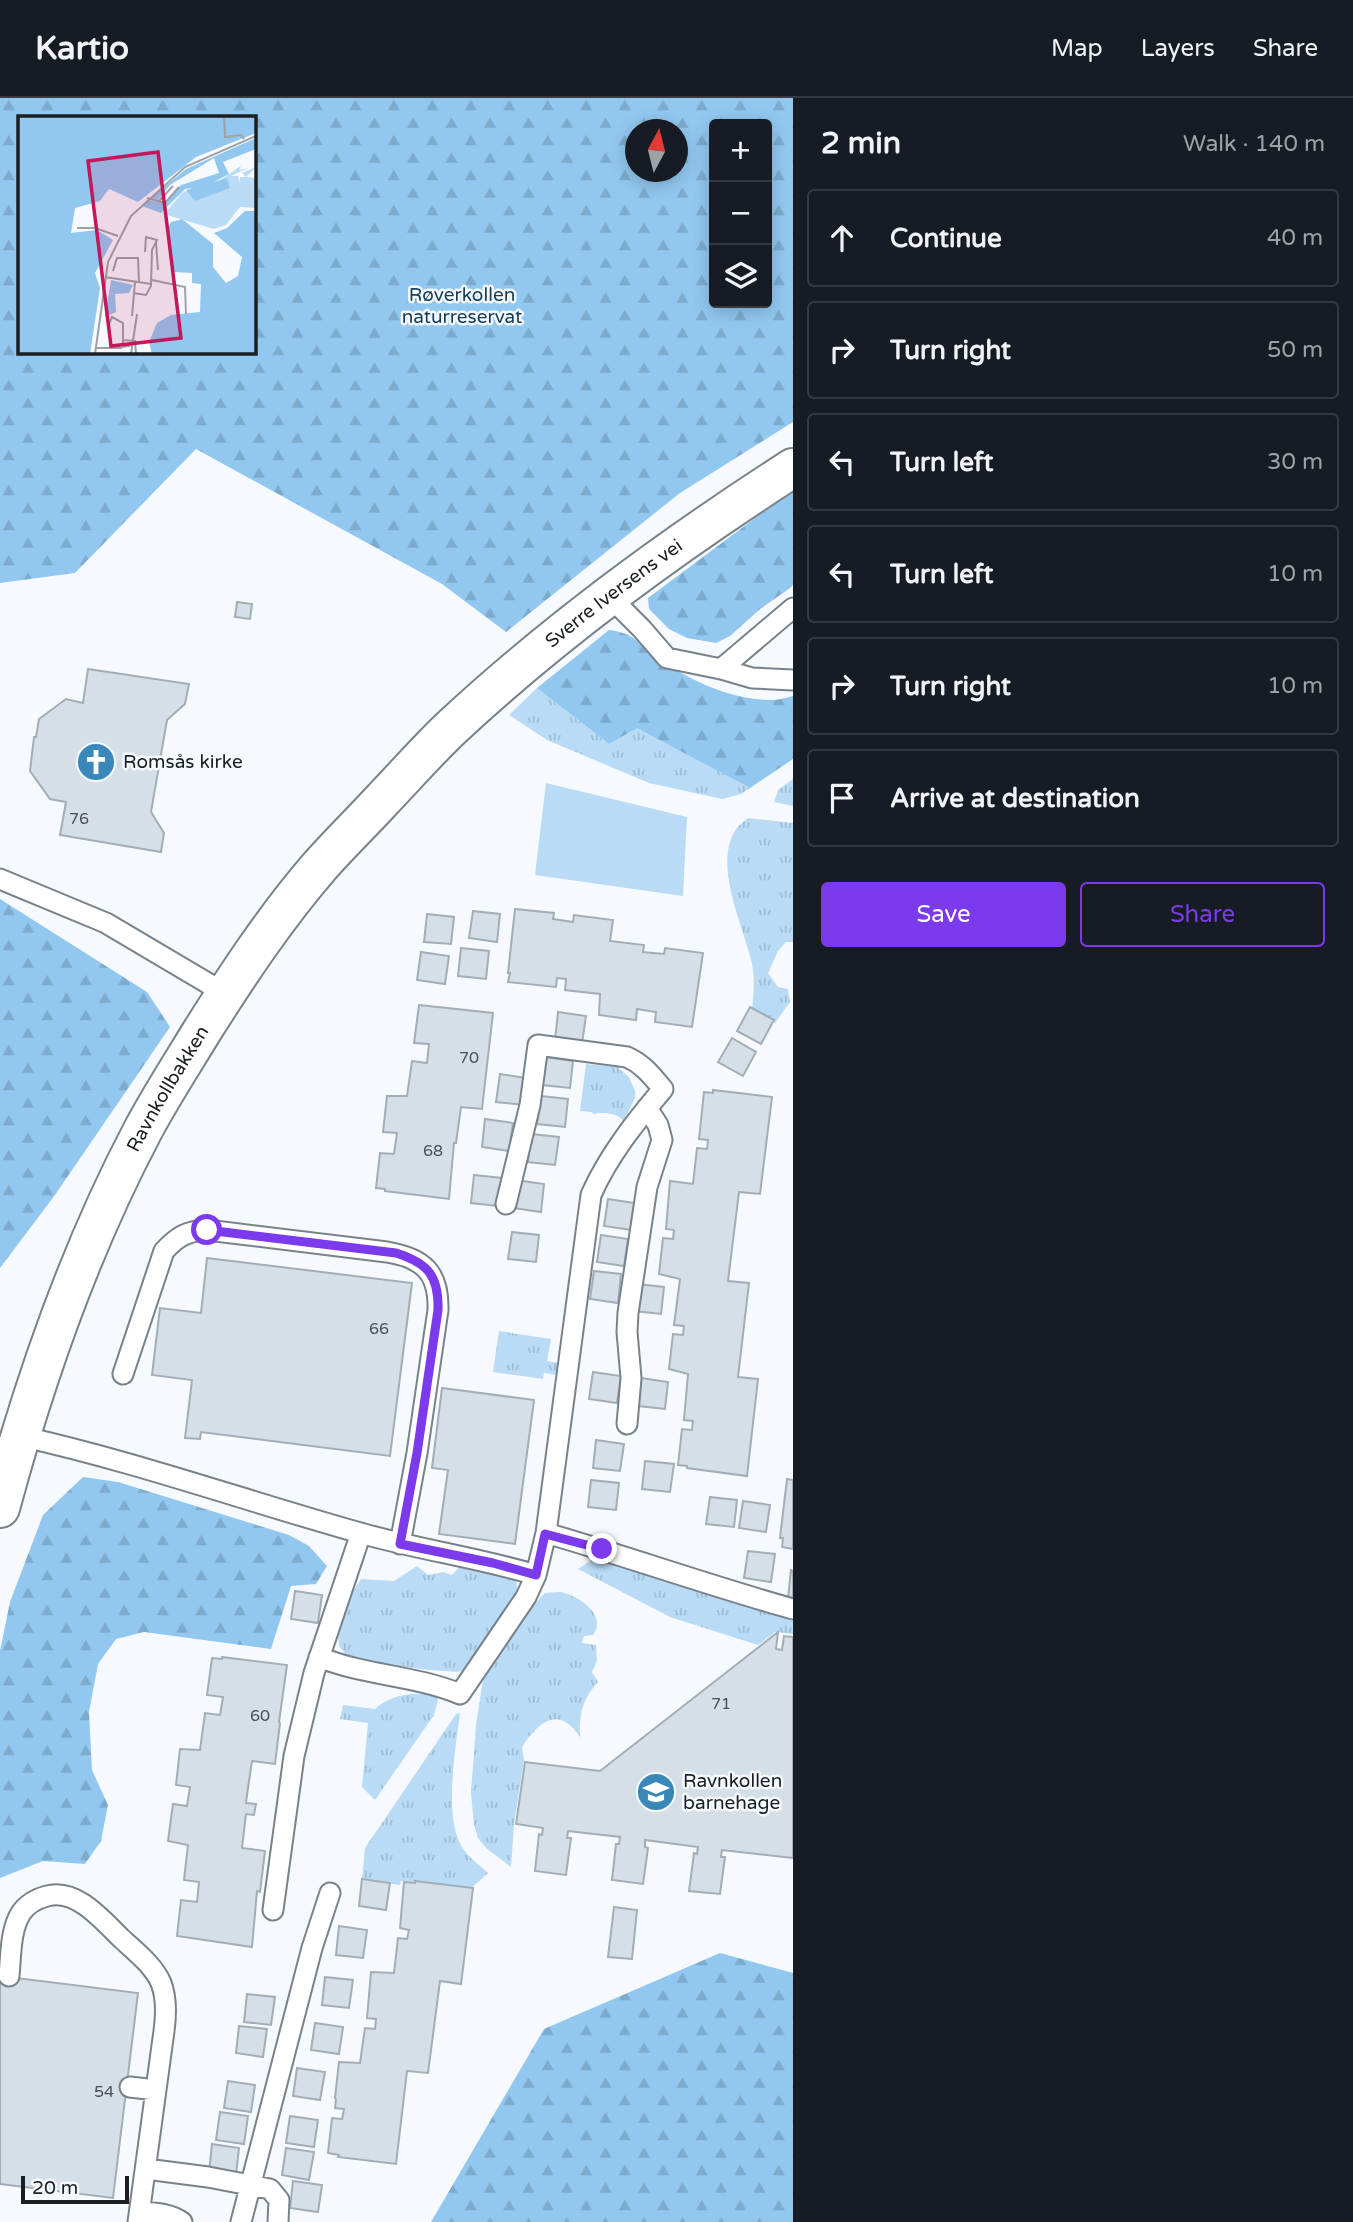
<!DOCTYPE html>
<meta charset="utf-8">
<style>
body{margin:0;font-family:"Varela Round",sans-serif;background:#20242c;color:#f1f3f6}
.controls{position:absolute;right:21px;top:21px;display:grid;overflow:hidden;border-radius:7px;box-shadow:0 4px 18px #0003}
.controls button{width:63px;height:63px;display:grid;place-items:center;padding:0;border:0;border-bottom:2px solid #363941;background:#171b24;color:#f1f3f6;font:35px sans-serif}
.compass{position:absolute;left:625px;top:21px;width:63px;height:63px;border-radius:50%;background:#171b24;box-shadow:0 4px 18px #0003;rotate:7deg}
.scale{position:absolute;left:21px;bottom:18px;width:108px;box-sizing:border-box;padding-left:7px;border:4px solid #1b1f22;border-top:0;font-size:19px;line-height:24px;white-space:nowrap;color:#1b1f22;-webkit-text-stroke:5px #f6fafe;paint-order:stroke}
.stop{position:absolute;width:21px;height:21px;margin:-16px;border:5px solid #7c3aed;border-radius:50%;background:#fff}
.stop.end{background:#7c3aed;border-color:#fff;box-shadow:0 2px 7px #0008}
.list{margin:0;padding:0;list-style:none}
h2{display:flex;justify-content:space-between;align-items:center;height:91px;margin:0;padding:0 28px;font-size:30px}
h2 small{font-size:23px;font-weight:400;color:#9ea1a6}
.list li{display:grid;grid-template-columns:46px 1fr auto;gap:21px;align-items:center;box-sizing:border-box;height:98px;margin:0 14px 14px;padding:0 14px;border:2px solid #363941;border-radius:7px}
.list b{display:block;font-size:26px;white-space:nowrap}
.list em{font-size:23px;font-style:normal;color:#9ea1a6}
.actions{display:flex;gap:14px;padding:21px 28px}
.actions a{flex:1;padding:16px 0;border:2px solid #7c3aed;border-radius:7px;text-align:center;font-size:24px;color:#7c3aed}
.actions .main{background:#7c3aed;color:#fff}
.icon{flex:none;width:38px;height:38px;fill:none;stroke:currentColor;stroke-width:2;stroke-linecap:round;stroke-linejoin:round}
.map{position:relative;flex:none;width:793px;height:2124px;overflow:hidden}
header{display:flex;align-items:center;gap:42px;box-sizing:border-box;height:98px;padding:0 35px;background:#171b24;border-bottom:2px solid #363941}
header strong{font-size:33px}
nav{display:flex;gap:38px;margin-inline-start:auto;font-size:24px}
main{display:flex}
aside{flex:1;background:#171b24}
.map>svg:first-child{display:block}
.grass{fill:url(#grass-tufts)}
.forest{fill:url(#forest-firs);fill-rule:evenodd}
.pitch{fill:#b9dbf5}
.building{fill:#d4dfe7;stroke:#a3adb5;stroke-width:2}
.lines{fill:none;stroke-linecap:round;stroke-linejoin:round}
.service-casing{stroke:#78828a;stroke-width:23}
.tertiary-casing{stroke:#78828a;stroke-width:42}
.service{stroke:#fff;stroke-width:19}
.tertiary{stroke:#fff;stroke-width:38}
.route{stroke:#7c3aed;stroke-width:9}
.labels{text-anchor:middle;dominant-baseline:central;stroke-width:5;stroke-linejoin:round;paint-order:stroke}
.number-label{font-size:16px;fill:#494f53}
.park-label{font-size:19px;fill:#143e59;stroke:#f6fafe}
.street-label{font-size:19px;fill:#1b1f22;stroke:#f6fafe}
.poi-label{font-size:19px;fill:#1b1f22;stroke:#f6fafe;text-anchor:start}
.inset-road{fill:none;stroke:#9ea2a6;stroke-width:2}
.view{fill:#c2185b;fill-opacity:0.15;stroke:#c2185b;stroke-width:3.5}
.inset-edge{fill:none;stroke:#1b1f22;stroke-width:3.5}
</style>
<header>
<strong>Kartio</strong>
<nav><a>Map</a><a>Layers</a><a>Share</a></nav>
</header>
<main>
<div class="map">
<svg width="793" height="2124" viewBox="0 0 793 2124">
<defs>
<pattern id="grass-tufts" width="24" height="20" patternUnits="userSpaceOnUse" patternTransform="scale(1.75)"><rect width="24" height="20" fill="#b9dbf5"/><path d="M3 7l-1-3M5 7V3M7 7l1-3M15 17l-1-3M17 17v-4M19 17l1-3" fill="none" stroke="#9ebcd2"/></pattern>
<pattern id="forest-firs" width="22" height="20" patternUnits="userSpaceOnUse" patternTransform="scale(1.75)"><rect width="22" height="20" fill="#92c8f0"/><path d="M5 1l3.5 6h-7zM16 11l3.5 6h-7z" fill="#7dabce"/></pattern>
</defs>
<rect width="100%" height="100%" fill="#f6fafe"/>
<path class="grass" d="M537 590 609 646 637 629 750 690 741 696 722 701 649 685 547 642 509 617Z
M793 681V708L774 704 778 692Z
M748 720 793 725V844H786L778 853 768 875 778 889 788 891 790 904 775 925 752 911C754 895 755 877 751 862 742 825 713 766 736 731 739 727 744 723 748 720Z
M586 966 617 969 629 979 635 993V1000L624 1023C617 1015 604 1014 593 1016L592 1014 580 1013Z
M499 1233 551 1241 547 1263 559 1265 557 1277 544 1275 543 1281 493 1274Z
M593 1461 636 1472 793 1523V1536L775 1534 758 1547 670 1519 578 1471Z
M462 1466C473 1469 512 1476 516 1484 518 1488 517 1492 517 1496L469 1569 459 1574 429 1572 361 1563C346 1560 335 1549 339 1533L353 1493 361 1481 394 1483 417 1468 428 1477 443 1474 452 1477Z
M560 1494C578 1497 608 1517 593 1537L584 1538 582 1545 596 1547 597 1563 592 1574 598 1584C582 1601 579 1617 580 1639 558 1606 538 1625 522 1649L524 1662 514 1726 511 1769 486 1750 478 1740 474 1727 471 1695 476 1627 483 1581 527 1514 545 1495Z
M434 1595 438 1602 434 1617 375 1702 362 1689 368 1625 340 1621 343 1607 375 1611C392 1595 412 1596 434 1595Z
M460 1615C456 1649 442 1723 464 1752 470 1760 480 1768 488 1775L468 1793 401 1783 400 1787 362 1782 365 1750 456 1616Z"/>
<path class="forest" d="M0 0H793V324L680 395 506 534 442 486 196 351 75 475 0 485ZM254 19V254H19V19ZM767 26V205H714V26ZM636 32H678V74H636Z
M793 395V487L790 490 759 512 730 538 716 545 687 540 669 531 649 511 648 500 762 415Z
M609 532C638 536 637 546 659 561 691 583 732 602 771 602 778 602 786 600 793 598V661L750 690 637 630 609 646 537 590Z
M0 801 147 894 170 929 55 1097 0 1170Z
M83 1379 118 1384 289 1437 309 1448 327 1468 316 1486 291 1488 271 1551 144 1534 116 1541 98 1566 89 1614 92 1672 108 1707 101 1743 85 1766 43 1763 0 1780V1553L10 1504 43 1417Z
M720 1855 793 1875V2124H431L544 1931Z"/>
<path class="pitch" d="M546 685 687 719 683 798 535 777Z"/>
<path class="building" d="M237 504 252 506 250 521 235 519Z
M88 571 189 586 185 606 167 622 151 714 164 735 161 754 60 737 66 704 50 701 30 673 34 639H36L39 621 66 601 83 605Z
M515 811 554 815 553 821 573 824 574 817 613 822 610 843 644 847 643 854 664 856 665 850 703 855 692 929 655 924 656 914 637 911 636 922 599 917 600 896 565 892 566 881 557 880 556 889 508 884 510 875H508Z
M473 813 500 816 497 844 469 840Z
M427 816 454 819 451 846 424 844Z
M461 850 489 853 486 881 458 878Z
M421 854 449 858 445 886 417 882Z
M419 907 493 915 482 1011 461 1009 456 1045H454L449 1101 385 1093V1091L376 1090 380 1055 394 1056 397 1035 383 1034 387 998H407L412 963 427 965 429 946 414 945Z
M750 909 774 922 761 946 737 933Z
M558 914 586 918 582 945 555 942Z
M732 940 756 954 743 978 718 964Z
M546 959 573 963 570 990 542 987Z
M500 976 527 980 524 1007 496 1004Z
M713 992 772 999 760 1096 739 1094 728 1183 749 1185 738 1279 758 1281 747 1378 687 1370V1368L678 1367 682 1331 692 1332 693 1323 684 1322 688 1276 669 1271 673 1236 683 1237 684 1228 674 1227 680 1181 659 1176 663 1140 673 1141 674 1132 666 1131 670 1083 693 1086 697 1050 707 1051 708 1042 699 1041 704 994 713 995Z
M541 998 568 1001 565 1029 537 1026Z
M485 1021 513 1025 509 1053 482 1049Z
M531 1036 559 1039 555 1067 528 1064Z
M474 1077 502 1080 498 1108 471 1105Z
M516 1082 544 1086 541 1114 513 1110Z
M608 1101 635 1105 632 1132 604 1128Z
M512 1134 539 1137 536 1164 508 1161Z
M601 1137 628 1141 624 1168 597 1164Z
M207 1160 412 1185 390 1358 201 1334 200 1341 185 1340 192 1282 152 1277 160 1210 201 1215Z
M594 1173 621 1176 618 1205 590 1201Z
M637 1186 664 1189 661 1216 634 1213Z
M593 1274 621 1278 617 1305 589 1301Z
M641 1280 668 1284 665 1311 638 1308Z
M442 1290 534 1302 515 1446 439 1436 448 1372 432 1370Z
M596 1342 624 1346 620 1373 593 1370Z
M645 1363 674 1366 670 1394 642 1391Z
M787 1381 793 1382V1451L782 1449 783 1440H780Z
M591 1382 619 1385 616 1412 588 1409Z
M710 1399 737 1402 734 1429 706 1426Z
M743 1403 770 1407 766 1434 739 1430Z
M748 1453 775 1456 771 1484 744 1480Z
M791 1472 793 1473V1500H788Z
M295 1493 322 1497 318 1525 291 1521Z
M778 1534 776 1551 782 1552 784 1538 793 1539V1760L722 1752 721 1759H725L720 1796 689 1793 694 1755 697 1756 698 1749 645 1742V1749L648 1750 643 1786 612 1782 616 1746H619L620 1739 568 1733 567 1740H571L566 1777 535 1773 539 1736 542 1737 543 1730 516 1726 525 1664 600 1673Z
M222 1559 287 1567 279 1624 280 1625 275 1666 252 1663 247 1697 246 1705 256 1706 254 1717 246 1716 242 1750 265 1753 260 1794 257 1793 252 1849 177 1838 181 1802 197 1804 199 1784 184 1782 188 1747 168 1743 173 1706 187 1708 190 1689 176 1687 180 1651 200 1652 205 1615 220 1617 223 1599 207 1597 212 1560 222 1561Z
M362 1781 390 1785 386 1812 359 1808Z
M415 1783 473 1790 461 1886 440 1883 428 1975 407 1973 396 2066 338 2059 339 2057 328 2055 332 2020 342 2021 344 2011 335 2010 336 2001 335 2000 339 1964 360 1965 365 1930 375 1931 376 1921 367 1920 371 1874 394 1875 398 1840 407 1841 409 1832 400 1830 404 1784 415 1785Z
M614 1809 637 1812 632 1861 608 1859Z
M339 1828 367 1832 363 1860 336 1857Z
M0 1878 138 1895 113 2100 0 2086Z
M325 1879 353 1882 349 1910 322 1907Z
M247 1896 275 1899 271 1927 244 1924Z
M315 1925 343 1929 339 1956 311 1952Z
M239 1928 267 1931 263 1959 236 1955Z
M297 1970 325 1974 320 2002 293 1998Z
M228 1983 255 1987 251 2014 224 2010Z
M220 2014 248 2018 244 2046 216 2042Z
M290 2018 318 2022 314 2049 286 2045Z
M212 2046 239 2050 236 2077 209 2074Z
M286 2050 314 2054 309 2082 282 2077Z
M293 2083 322 2087 318 2114 290 2110Z"/>
<g class="lines">
<g class="service-casing">
<path id="service" d="M610 499 642 531 667 560 721 571 752 580 793 582
M721 571 793 510
M0 781 106 825 226 896
M123 1276 164 1153C178 1138 187 1133 207 1132L387 1154C423 1160 439 1174 438 1212L417 1355 400 1446
M627 1326 631 1280 627 1234 628 1215 647 1089 662 1042 658 1027 647 1010
M20 1338C137 1364 249 1404 364 1436 421 1452 479 1460 536 1477
M546 1435C629 1459 710 1488 793 1511
M319 1559C366 1578 414 1577 460 1596L526 1499 536 1477 546 1435 591 1097C608 1058 636 1023 663 991 652 978 643 966 627 959L538 947 530 1007 506 1106
M273 1812 294 1658 314 1575 361 1435
M9 1878C11 1859 10 1832 21 1815 27 1806 36 1801 47 1798 77 1790 103 1823 122 1841 136 1854 154 1868 161 1885 167 1900 166 1918 164 1933L138 2124
M130 1989 156 1992
M146 2071 208 2079 270 2091 279 2102 278 2124
M140 2114C154 2115 170 2115 182 2124
M241 2124 312 1850 330 1795"/>
</g>
<g class="tertiary-casing">
<g id="tertiary">
<path id="s1" d="M0 1410C35 1280 80 1151 143 1032 161 998 182 966 202 933 238 876 275 820 319 769 340 745 363 723 384 700 406 677 427 653 450 631 555 533 673 447 793 370"/>
</g>
</g>
<use href="#service" class="service"/>
<use href="#tertiary" class="tertiary"/>
</g>
<g class="lines">
<path class="route" d="M207 1132 396 1155C428 1165 439 1178 438 1212L417 1355 400 1446 493 1465 536 1477 545 1436 602 1451"/>
</g>
<defs>
<g id="church-disc" transform="scale(2.0125)"><circle r="9.5" fill="#3a88ba" stroke="#f6fafe"/><path d="M-1.2-6h2.4v3.5h3.3v2.4h-3.3V6h-2.4V-.1h-3.3v-2.4h3.3Z" fill="#fff"/></g>
<g id="school-disc" transform="scale(2.0125)"><circle r="9.5" fill="#3a88ba" stroke="#f6fafe"/><path d="M0-5L7-2L0 1L-7-2ZM-4 1L0 2.5L4 1V4Q0 6-4 4Z" fill="#fff"/></g>
</defs>
<g fill-rule="evenodd">
<use href="#church-disc" x="96" y="664"/>
<use href="#school-disc" x="656" y="1694"/>
</g>
<g class="labels">
<g class="number-label">
<text x="79" y="721">76</text>
<text x="469" y="960">70</text>
<text x="433" y="1053">68</text>
<text x="379" y="1231">66</text>
<text x="721" y="1606">71</text>
<text x="260" y="1618">60</text>
<text x="104" y="1994">54</text>
</g>
<g class="park-label">
<text x="462" y="197">Røverkollen<tspan x="462" dy="22">naturreservat</tspan></text>
</g>
<g class="street-label">
<text stroke="none"><textPath href="#s1" startOffset="1125">Sverre Iversens vei</textPath></text>
<text stroke="none"><textPath href="#s1" startOffset="453">Ravnkollbakken</textPath></text>
</g>
<g class="poi-label">
<text x="123" y="664">Romsås kirke</text>
<text x="683" y="1683">Ravnkollen<tspan x="683" dy="22">barnehage</tspan></text>
</g>
</g>
<g transform="translate(18 18)">
<rect width="238" height="238" fill="#f6fafe"/>
<path d="M223 50 221 54 230 52 213 60H220L222 67V61H228L224 57 238 51 228 61 238 62V92L222 91 208 109 196 113 146 98 165 76 195 69Z" fill="#b9dbf5"/>
<path d="M0 0H238V17L178 41 120 86 91 73 82 85 57 92 53 117 79 114 95 124 77 157 82 172 72 238H0ZM238 22V33L205 46 211 58 188 70 167 73 143 97 124 90 131 84 147 88 163 69 201 57 196 42 152 69 140 84 133 82 168 53ZM209 62 212 72 177 85 168 74ZM227 95H238V238H134L131 226 139 207 153 199 182 196 183 168 174 167V157L156 156 149 114 153 106 164 103 195 128V151L208 167 220 160 224 141 196 117 209 112ZM93 164 115 169 111 177 97 178 98 196 87 201Z" fill="#92c8f0"/>
<path d="M205 79 215 95 190 111 179 94Z" fill="#b9dbf5"/>
<path class="inset-road" d="M206 0 207 21 223 19 226 23M129 82 147 87 161 71M140 86 155 70M59 112H77L100 120M138 126 140 154M95 155 99 142H120L121 167M87 161 133 168M134 164 167 171 168 198M115 177 128 179 133 170 134 134 139 124 128 121 127 136M114 200 117 166M91 208 94 201 105 207V228L110 230 104 231M105 224 117 225 118 238M78 232H104M77 238 90 146 113 100 167 51 238 20M113 238 119 198"/>
<path class="view" d="M140 36 163 222 93 230 70 45Z"/>
<rect width="238" height="238" class="inset-edge"/>
</g>
</svg>
<div class="controls">
<button>+</button>
<button>−</button>
<button><svg class="icon" aria-label="layers" viewBox="0 0 24 24"><path d="M12 4l9 5-9 5-9-5zM3 14l9 5 9-5"/></svg></button>
</div>
<svg class="compass" viewBox="-18 -18 36 36"><path d="M0-13l5 13h-10z" fill="#e53935"/><path d="M0 13l5-13h-10z" fill="#9ea1a6"/></svg>
<div class="scale">20 m</div>
<div class="stop" style="left:207px;top:1132px"></div>
<div class="stop end" style="left:602px;top:1451px"></div>
</div>
<aside>
<h2>2 min<small>Walk · 140 m</small></h2>
<ul class="list">
<li><svg class="icon" aria-label="ahead" viewBox="0 0 24 24"><path d="M12 20V5M6 11l6-6 6 6"/></svg><div><b>Continue</b></div><em>40 m</em></li>
<li><svg class="icon" aria-label="right" viewBox="0 0 24 24"><path d="M7 20v-9h11M14 6l5 5-5 5"/></svg><div><b>Turn right</b></div><em>50 m</em></li>
<li><svg class="icon" aria-label="left" viewBox="0 0 24 24"><path d="M17 20v-9H6M10 6l-5 5 5 5"/></svg><div><b>Turn left</b></div><em>30 m</em></li>
<li><svg class="icon" aria-label="left" viewBox="0 0 24 24"><path d="M17 20v-9H6M10 6l-5 5 5 5"/></svg><div><b>Turn left</b></div><em>10 m</em></li>
<li><svg class="icon" aria-label="right" viewBox="0 0 24 24"><path d="M7 20v-9h11M14 6l5 5-5 5"/></svg><div><b>Turn right</b></div><em>10 m</em></li>
<li><svg class="icon" aria-label="arrive" viewBox="0 0 24 24"><path d="M6 21V4h12l-3 4 3 4H6"/></svg><div><b>Arrive at destination</b></div></li>
</ul>
<div class="actions"><a class="main">Save</a><a>Share</a></div>
</aside>
</main>
